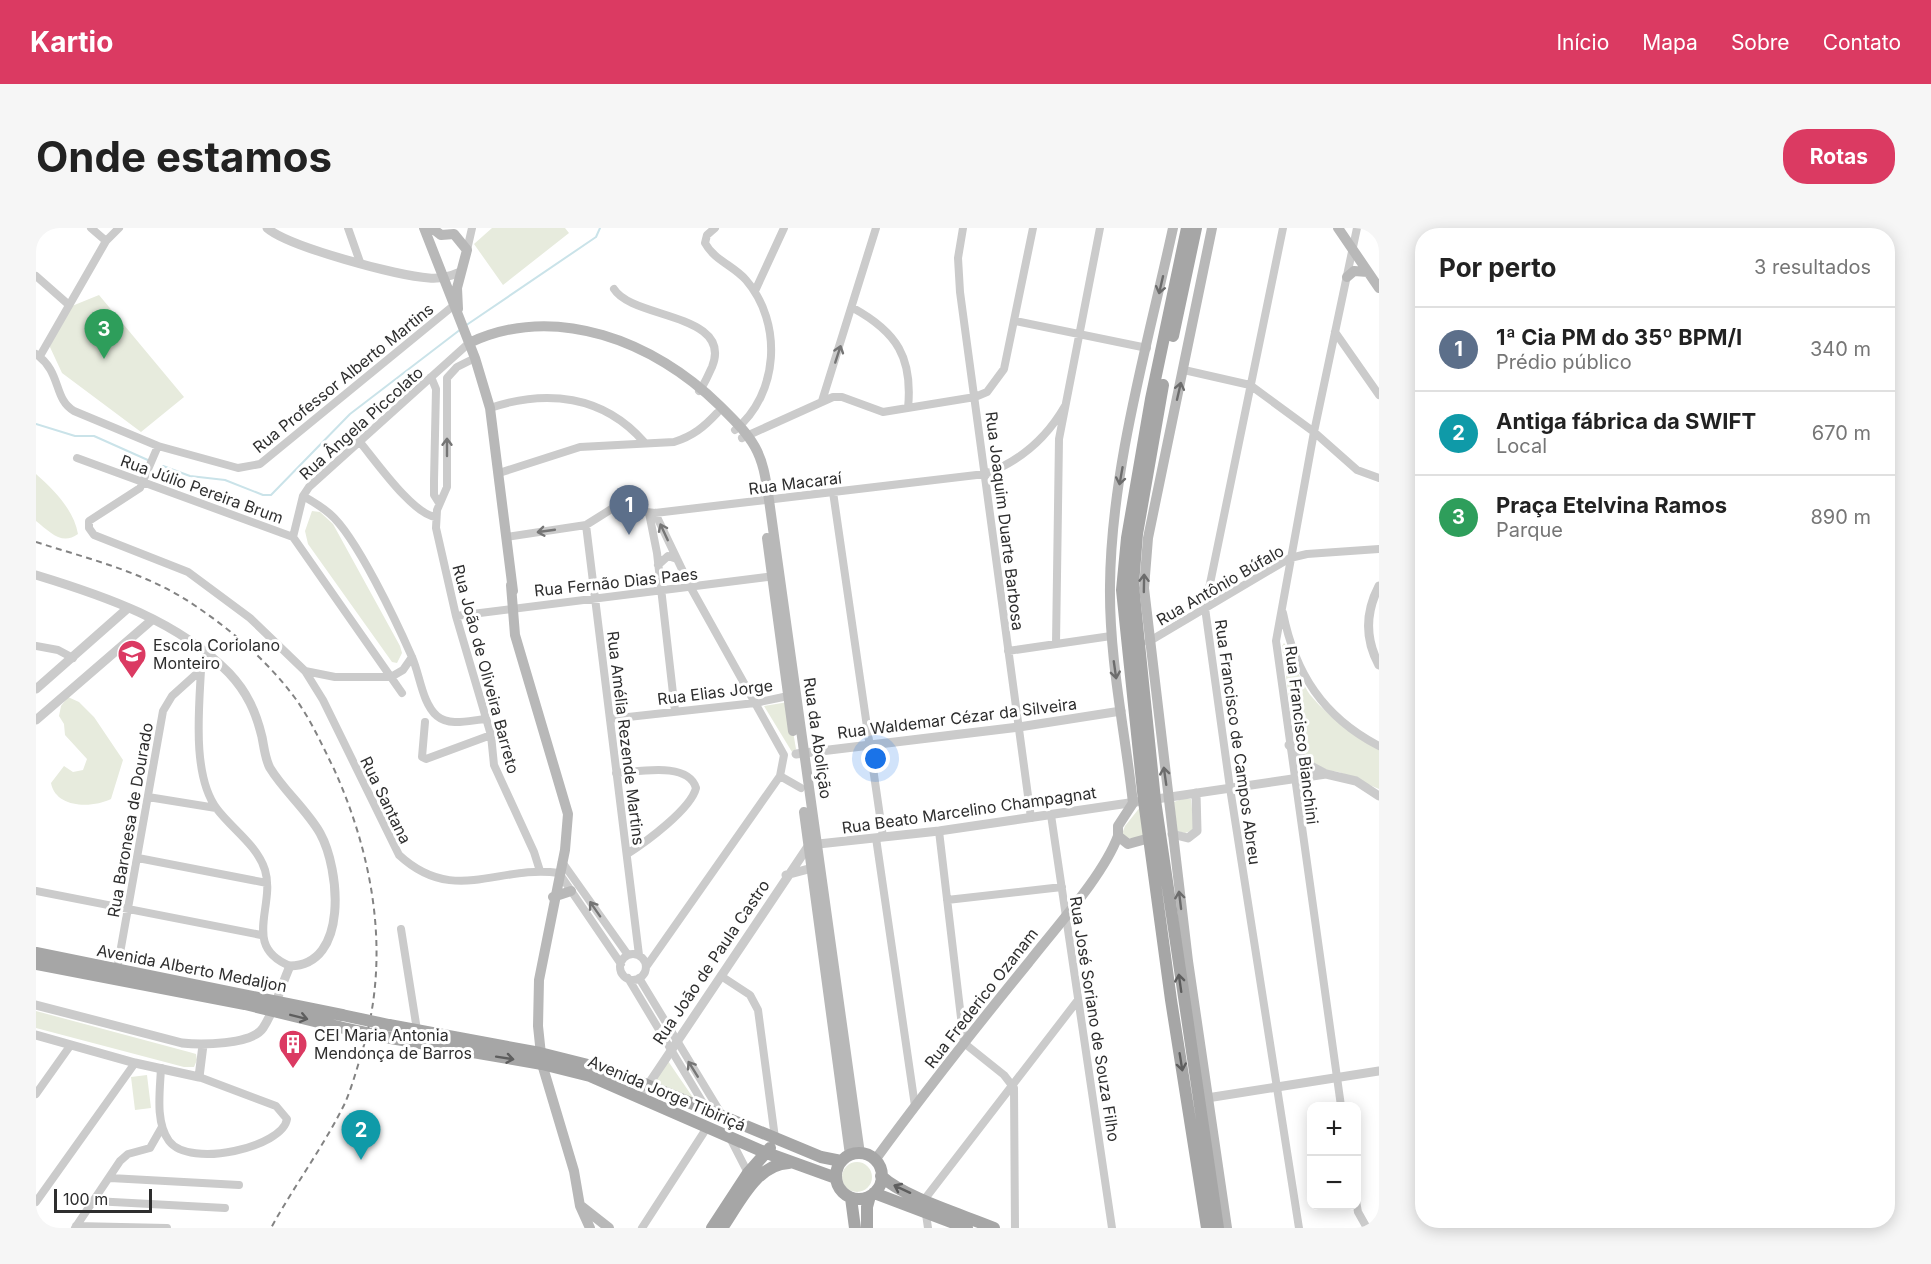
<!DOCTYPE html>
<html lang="pt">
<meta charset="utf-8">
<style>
body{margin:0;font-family:Inter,sans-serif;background:#f6f6f6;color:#222}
.controls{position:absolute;right:18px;bottom:18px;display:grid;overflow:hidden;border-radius:12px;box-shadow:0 3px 15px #0003}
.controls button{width:54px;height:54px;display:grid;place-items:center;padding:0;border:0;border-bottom:2px solid #e0e0e0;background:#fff;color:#222;font:30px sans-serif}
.scale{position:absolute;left:18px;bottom:15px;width:98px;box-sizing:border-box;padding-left:6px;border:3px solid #2e2e2e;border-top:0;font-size:16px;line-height:21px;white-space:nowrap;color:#2e2e2e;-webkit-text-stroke:4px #fff;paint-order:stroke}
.you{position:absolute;left:840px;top:531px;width:21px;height:21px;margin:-15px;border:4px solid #fff;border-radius:50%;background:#1a73e8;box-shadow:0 0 0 9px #1a73e833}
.badge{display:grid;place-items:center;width:39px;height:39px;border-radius:50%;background:#db3a62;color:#fff;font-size:20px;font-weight:700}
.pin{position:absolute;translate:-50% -50px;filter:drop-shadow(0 2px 3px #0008)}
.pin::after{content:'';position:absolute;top:32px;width:21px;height:18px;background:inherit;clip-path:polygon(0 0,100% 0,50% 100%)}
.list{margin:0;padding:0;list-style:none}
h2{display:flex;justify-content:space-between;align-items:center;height:78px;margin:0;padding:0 24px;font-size:26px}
h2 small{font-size:20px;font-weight:400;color:#767676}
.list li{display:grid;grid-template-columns:39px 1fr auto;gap:18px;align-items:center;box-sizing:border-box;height:84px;padding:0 24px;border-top:2px solid #e0e0e0}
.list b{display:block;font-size:22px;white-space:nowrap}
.list p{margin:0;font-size:20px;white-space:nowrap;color:#767676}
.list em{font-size:20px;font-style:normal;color:#767676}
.map{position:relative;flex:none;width:1343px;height:1000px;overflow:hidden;border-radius:24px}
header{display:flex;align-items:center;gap:36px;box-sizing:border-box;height:84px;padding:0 30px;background:#db3a62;color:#fff}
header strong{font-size:28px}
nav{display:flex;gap:33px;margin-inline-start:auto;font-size:21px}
.intro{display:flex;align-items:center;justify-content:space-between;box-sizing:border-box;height:144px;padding:0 36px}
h1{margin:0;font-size:42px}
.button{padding:15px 27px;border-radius:24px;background:#db3a62;color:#fff;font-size:21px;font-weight:700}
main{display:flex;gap:36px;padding:0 36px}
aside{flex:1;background:#fff;border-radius:24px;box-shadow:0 3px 15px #0003}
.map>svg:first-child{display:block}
.green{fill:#e7ebdd}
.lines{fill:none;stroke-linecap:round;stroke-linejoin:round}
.stream{stroke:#cae3e9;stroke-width:2}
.minor{stroke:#cbcbcb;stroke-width:8}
.tertiary{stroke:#cbcbcb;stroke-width:9}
.secondary{stroke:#b8b8b8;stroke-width:10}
.primary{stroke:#a6a6a6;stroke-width:12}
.rail{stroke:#838383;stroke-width:2;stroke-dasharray:6 4.5;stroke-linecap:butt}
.primary-bridge{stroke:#a6a6a6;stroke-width:12}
.oneway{stroke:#6c6c6c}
.oneway2{stroke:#757575}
.oneway3{stroke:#5e5e5e}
.labels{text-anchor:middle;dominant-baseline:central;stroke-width:6;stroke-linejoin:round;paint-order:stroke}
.street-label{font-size:16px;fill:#2e2e2e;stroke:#fff}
.poi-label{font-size:16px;fill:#2e2e2e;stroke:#fff;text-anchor:start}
</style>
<header>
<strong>Kartio</strong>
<nav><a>Início</a><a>Mapa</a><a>Sobre</a><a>Contato</a></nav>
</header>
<div class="intro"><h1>Onde estamos</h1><a class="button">Rotas</a></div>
<main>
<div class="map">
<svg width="1343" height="1000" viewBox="0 0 1343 1000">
<rect width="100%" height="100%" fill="#fff"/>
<path class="green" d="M456 0H529L533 5 467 57 438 16Z
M63 67 148 169 105 204 26 145 13 117 36 78Z
M0 246C18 262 38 282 42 306 26 318 14 304 0 293Z
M276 283 284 284 297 296 364 418 366 425 361 435 356 434 272 316 269 303Z
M1248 415C1254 421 1265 457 1276 469 1294 491 1320 506 1343 522V561L1303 544 1278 541 1260 523 1246 418Z
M32 469 43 474 58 489 87 532 75 571C57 580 20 581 15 555L28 538 37 544 47 542 51 531 29 507 28 496 23 488 25 478Z
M752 474 760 521 756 524 728 478Z
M1146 571H1155L1158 602 1149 605 1141 603 1138 574Z
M1105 578 1109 610H1089L1086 606 1089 598Z
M0 783 153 824 160 826 161 832 158 839H148L0 800Z
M632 833 660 874 615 854Z
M111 847 115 880 99 882 95 849Z
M806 949a15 15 0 1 1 30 0a15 15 0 1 1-30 0Z"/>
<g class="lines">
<path class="stream" d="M429 98 560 9 564 0
M0 196 39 208H58L114 233
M127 238 154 248 189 252 227 267H235L314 186 425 101"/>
<path class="minor" d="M55 0 70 13
M312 0 324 34
M679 0 671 7 669 15C678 32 698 38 710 52 747 95 743 166 699 202
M927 0 922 30 924 64 995 590
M1247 0 1169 380 1194 560 1263 1000
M431 22 436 0
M0 48 33 77
M578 61C596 91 698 85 676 139 672 147 669 156 663 163
M719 63 748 0
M817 80C861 104 877 130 872 180
M979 93 1111 120
M1299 104 1343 167
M0 126C26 144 17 171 38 183L122 218 202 240 224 236 417 78
M4 128 70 13 83 0
M439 130 421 139 411 150V259L401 282 400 300 420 388 455 507 458 537 498 624 504 643
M1148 142 1214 157 1278 204 1321 242 1343 250
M395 149 400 161 398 253V267L403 275
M786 173 840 0
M454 180C510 161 567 167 608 214
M706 210 797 169H806L847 184 939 169 951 164 968 141 997 0
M323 213C339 232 377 287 400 289
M122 218 104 260 53 293V300L58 307 152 344 214 390 269 443 299 449H355L367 442 376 429
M41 230 257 309 366 465
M463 245 544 219 638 214C657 208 668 199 681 185
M797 264 847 609
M267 268C276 273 286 279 294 286 320 308 361 395 376 429 384 447 386 475 401 488 414 499 435 492 450 491
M613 285 621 325 639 483
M550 297 603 727
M257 309 267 268 273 259 433 115
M470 309 550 297 577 280 619 285 949 246C985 233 1010 211 1029 178
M622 337 632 328 641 331
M1247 385C1259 445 1287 489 1343 518
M420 388 739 348
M1112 414 1254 330 1271 326 1343 321
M1020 416 1023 211 1064 0
M0 418 22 422 37 430
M972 423 1075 408
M165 442C163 481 156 548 181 581 196 601 221 617 229 642 240 678 205 718 254 738
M269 443 287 472 363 627C418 678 463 636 523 645L585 736
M574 491 719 475 752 468
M389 494 386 529 390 531 455 507
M580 545C602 544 652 533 660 560 655 581 610 614 591 626
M744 548 765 560
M112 569 180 580
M1015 587 1076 1000
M903 603 928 815 968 847 978 860 979 1000
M840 610 879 878
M102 630 231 655
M526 634 592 727
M0 663 225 707
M911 672 1026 659
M365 701 381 802
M584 739a13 13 0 1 1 26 0a13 13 0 1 1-26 0Z
M610 739 744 548 748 527 655 360 619 285
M81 742 127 483 136 468 177 431
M685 748 714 767 722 782 739 910
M592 750 670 880
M603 750 686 887
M125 840C124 863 119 894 133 913 154 941 247 919 251 891L240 878 163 849
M0 866 34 818
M1305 878 1240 413 1278 204 1321 0
M693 908 712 945
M74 950 203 957
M58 973 189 980
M1320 973 1322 984 1331 1000
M0 974 99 835
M40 998 131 1000
M39 1000 84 933 92 926 114 920 126 899
M606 1000 672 898
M892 1000 888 972 1042 772"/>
<path class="tertiary" d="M231 0C253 19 362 48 393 50 404 51 415 48 424 44
M0 347C69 368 142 393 193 445 211 464 220 484 226 509 228 519 229 531 234 540 248 563 270 581 284 605 304 641 313 737 254 738 245 758 239 782 227 800 216 817 164 817 146 815L0 777
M1343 358C1329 385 1329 411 1343 437
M0 461 92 380
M0 492 117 391
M1253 517 1273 537 1288 545
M760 526 983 499 1085 483
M1136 606 1152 610 1161 603 1160 565
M750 647 780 639
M0 807 99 835 163 849 167 817
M608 863 773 617 903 603 1290 546 1320 553 1343 568
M1171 870 1343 843"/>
<path class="secondary" d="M388 0 439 130 454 180 477 363
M396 0 405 7 418 6 431 22 421 60 422 81
M1176 0 1112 310 1108 360 1152 733 1191 1000
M1302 0 1343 60
M1311 49 1318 43 1332 44
M433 115C520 74 619 114 683 177 696 190 710 203 719 219 728 235 730 253 733 272L824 926
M731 310 757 503
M475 357 479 407 532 586 529 622 503 752 502 798 506 836 538 943 544 978 554 1000
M768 584 814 927
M1121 608 1092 616 1082 608V598L1097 575C1089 503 1073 431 1074 358 1075 241 1112 115 1137 0
M517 669 535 663
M839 932C888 865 940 799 993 734 1020 699 1067 648 1082 608
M545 978 573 1000"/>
<path class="primary" d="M1151 0 1115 171 1091 310 1086 362 1108 573 1135 772 1171 1000
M1137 108 1160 0
M1127 157 1101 306 1097 357 1119 572 1182 1000
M0 725 306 787
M0 736 209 776 303 799
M353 797 504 825 556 838 611 857 785 929 805 933
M349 809 506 836 554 848 728 924 800 950
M800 948a23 23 0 1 1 46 0a23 23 0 1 1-46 0Z
M845 948C869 970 927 987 958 1000
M838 965 931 1000
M815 970 819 1000
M676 1000 712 945 734 920
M686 1000C703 976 720 936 753 935
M831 1000V979L834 968"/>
<path class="rail" d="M0 314C50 330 107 344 152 373 192 399 230 431 259 470 275 492 286 517 298 541 338 630 355 729 326 824 321 840 316 859 309 875 288 918 258 958 235 1000"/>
<path class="primary-bridge" d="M306 787 353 797
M303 799 349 809"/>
</g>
<defs><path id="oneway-shaft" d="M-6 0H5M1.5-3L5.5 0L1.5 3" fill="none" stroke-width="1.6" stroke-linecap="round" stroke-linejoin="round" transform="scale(1.5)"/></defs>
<g class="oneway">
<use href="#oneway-shaft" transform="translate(1125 57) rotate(103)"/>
<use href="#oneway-shaft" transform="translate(1143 163) rotate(-77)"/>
<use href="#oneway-shaft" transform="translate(1085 248) rotate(100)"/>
<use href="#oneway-shaft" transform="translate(1108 355) rotate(-89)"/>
<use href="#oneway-shaft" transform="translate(1079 442) rotate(82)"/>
<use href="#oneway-shaft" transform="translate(1129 548) rotate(-98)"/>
<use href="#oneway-shaft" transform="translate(1144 672) rotate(-97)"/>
</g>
<g class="oneway2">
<use href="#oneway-shaft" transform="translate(802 126) rotate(-72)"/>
<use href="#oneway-shaft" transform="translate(411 219) rotate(-90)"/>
<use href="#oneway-shaft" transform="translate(510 303) rotate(172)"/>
<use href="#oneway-shaft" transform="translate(628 304) rotate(-115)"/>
<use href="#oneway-shaft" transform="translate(559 681) rotate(-125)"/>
<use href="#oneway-shaft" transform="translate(657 841) rotate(-122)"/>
</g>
<g class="oneway3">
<use href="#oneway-shaft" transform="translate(1144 755) rotate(-98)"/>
<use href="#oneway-shaft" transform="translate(263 789) rotate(14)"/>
<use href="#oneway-shaft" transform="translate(469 830) rotate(9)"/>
<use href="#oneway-shaft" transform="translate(1145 834) rotate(81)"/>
<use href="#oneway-shaft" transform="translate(866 961) rotate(-155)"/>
</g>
<defs>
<g id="school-pin" transform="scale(1.5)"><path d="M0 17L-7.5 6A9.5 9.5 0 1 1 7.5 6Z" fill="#db3a62" stroke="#fff"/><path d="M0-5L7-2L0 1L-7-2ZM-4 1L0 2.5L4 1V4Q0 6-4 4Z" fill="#fff"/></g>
<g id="building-pin" transform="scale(1.5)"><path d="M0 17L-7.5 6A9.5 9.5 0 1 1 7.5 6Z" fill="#db3a62" stroke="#fff"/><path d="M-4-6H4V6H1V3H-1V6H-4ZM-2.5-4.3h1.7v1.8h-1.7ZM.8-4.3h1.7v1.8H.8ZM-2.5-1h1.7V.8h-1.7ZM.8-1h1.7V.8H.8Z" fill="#fff"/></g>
</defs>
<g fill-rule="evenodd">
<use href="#school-pin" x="96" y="426"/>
<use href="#building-pin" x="257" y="816"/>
</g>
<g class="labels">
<g class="street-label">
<text transform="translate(307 150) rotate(-39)">Rua Professor Alberto Martins</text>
<text transform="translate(325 195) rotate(-42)">Rua Ângela Piccolato</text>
<text transform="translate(759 255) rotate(-7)">Rua Macaraí</text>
<text transform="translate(166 261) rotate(20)">Rua Júlio Pereira Brum</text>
<text transform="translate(969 293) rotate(83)">Rua Joaquim Duarte Barbosa</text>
<text transform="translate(580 354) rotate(-6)">Rua Fernão Dias Paes</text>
<text transform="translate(1184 357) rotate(-30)">Rua Antônio Búfalo</text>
<text transform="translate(450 441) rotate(75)">Rua João de Oliveira Barreto</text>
<text transform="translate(679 464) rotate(-7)">Rua Elias Jorge</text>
<text transform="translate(921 490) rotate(-7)">Rua Waldemar Cézar da Silveira</text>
<text transform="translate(1266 507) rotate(83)">Rua Francisco Bianchini</text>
<text transform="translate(590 510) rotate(83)">Rua Amélia Rezende Martins</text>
<text transform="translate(782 510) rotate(82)">Rua da Abolição</text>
<text transform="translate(1202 514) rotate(82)">Rua Francisco de Campos Abreu</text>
<text transform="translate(350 572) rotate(64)">Rua Santana</text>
<text transform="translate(933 582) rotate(-8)">Rua Beato Marcelino Champagnat</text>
<text transform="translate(94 592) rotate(-80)">Rua Baronesa de Dourado</text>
<text transform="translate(675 734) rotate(-56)">Rua João de Paula Castro</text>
<text transform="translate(156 740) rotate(11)">Avenida Alberto Medaljon</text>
<text transform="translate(945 770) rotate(-52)">Rua Frederico Ozanam</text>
<text transform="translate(1059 791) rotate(81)">Rua José Soriano de Souza Filho</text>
<text transform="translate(631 865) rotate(23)">Avenida Jorge Tibiriçá</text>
</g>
<g class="poi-label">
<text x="117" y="417">Escola Coriolano<tspan x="117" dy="18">Monteiro</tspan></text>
<text x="278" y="807">CEI Maria Antonia<tspan x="278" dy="18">Mendonça de Barros</tspan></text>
</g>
</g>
</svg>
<div class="controls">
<button>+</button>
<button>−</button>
</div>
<div class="scale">100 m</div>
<div class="you"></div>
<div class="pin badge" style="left:593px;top:307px;background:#5c6f8a">1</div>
<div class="pin badge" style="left:325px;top:932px;background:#0f9aa8">2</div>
<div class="pin badge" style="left:68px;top:131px;background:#2e9e5b">3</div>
</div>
<aside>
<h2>Por perto<small>3 resultados</small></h2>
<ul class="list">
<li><span class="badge" style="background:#5c6f8a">1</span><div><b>1ª Cia PM do 35º BPM/I</b><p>Prédio público</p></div><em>340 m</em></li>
<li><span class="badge" style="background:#0f9aa8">2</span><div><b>Antiga fábrica da SWIFT</b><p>Local</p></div><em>670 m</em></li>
<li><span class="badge" style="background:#2e9e5b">3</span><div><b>Praça Etelvina Ramos</b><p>Parque</p></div><em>890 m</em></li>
</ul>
</aside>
</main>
